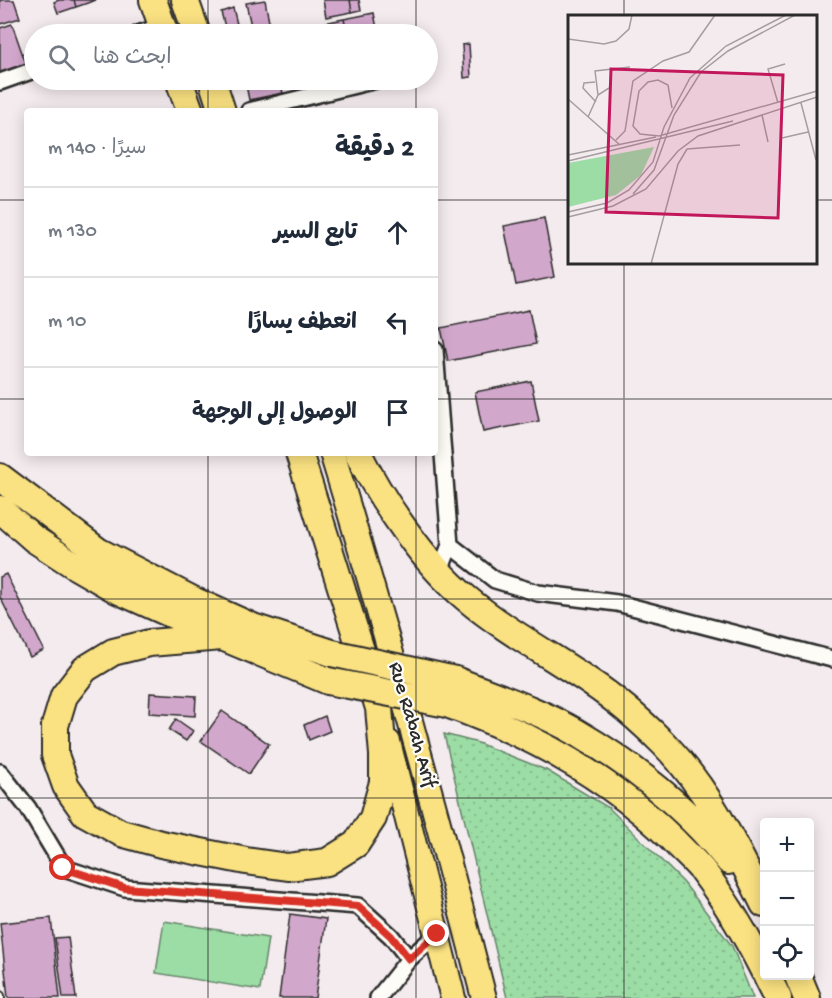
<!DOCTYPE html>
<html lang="ar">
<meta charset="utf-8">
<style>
body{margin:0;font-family:"Gochi Hand","Playpen Sans Arabic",sans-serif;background:#f6f6f7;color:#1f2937;direction:rtl}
.controls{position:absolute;right:18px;bottom:18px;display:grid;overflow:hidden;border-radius:6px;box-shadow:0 3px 15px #0003}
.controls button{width:54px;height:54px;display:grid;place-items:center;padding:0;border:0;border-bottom:2px solid #e0e1e3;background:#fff;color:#1f2937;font:30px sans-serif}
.stop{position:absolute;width:18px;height:18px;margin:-14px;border:4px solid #d93025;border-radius:50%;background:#fff}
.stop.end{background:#d93025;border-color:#fff;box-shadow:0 2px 6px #0008}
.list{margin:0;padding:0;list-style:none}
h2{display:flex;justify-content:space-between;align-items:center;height:78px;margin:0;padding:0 24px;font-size:26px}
h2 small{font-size:20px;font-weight:400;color:#747a83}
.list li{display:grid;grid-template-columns:39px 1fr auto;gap:18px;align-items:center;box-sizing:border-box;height:90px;padding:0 24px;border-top:2px solid #e0e1e3}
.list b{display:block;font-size:22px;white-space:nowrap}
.list em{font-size:20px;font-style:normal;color:#747a83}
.icon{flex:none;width:33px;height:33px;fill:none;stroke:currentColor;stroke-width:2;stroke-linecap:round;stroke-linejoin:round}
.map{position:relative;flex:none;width:832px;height:998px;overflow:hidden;direction:ltr}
.search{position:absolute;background:#fff;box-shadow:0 3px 15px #0003;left:24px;top:24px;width:414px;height:66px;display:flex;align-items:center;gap:15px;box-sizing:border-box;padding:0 21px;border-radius:33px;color:#747a83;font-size:22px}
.panel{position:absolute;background:#fff;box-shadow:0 3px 15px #0003;left:24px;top:108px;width:414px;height:348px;border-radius:6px;direction:rtl}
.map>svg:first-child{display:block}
.grass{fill:url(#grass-dots);stroke:#648468;stroke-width:1.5}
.pitch{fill:#9cdda6;stroke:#648468;stroke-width:1.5}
.building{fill:#d2a7cc;stroke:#2b2b2b;stroke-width:1.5}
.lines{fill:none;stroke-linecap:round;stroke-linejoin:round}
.service-casing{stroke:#2b2b2b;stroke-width:12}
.minor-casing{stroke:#2b2b2b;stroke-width:20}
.primary-casing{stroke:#2b2b2b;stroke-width:28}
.trunk-casing{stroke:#2b2b2b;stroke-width:30}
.service{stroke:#fdfcf7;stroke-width:8}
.minor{stroke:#fdfcf7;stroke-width:15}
.primary{stroke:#fae181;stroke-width:24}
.trunk{stroke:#fae181;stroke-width:26}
.trunk-bridge-casing{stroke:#2b2b2b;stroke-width:30;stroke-linecap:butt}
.trunk-bridge{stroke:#fae181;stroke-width:26}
.route{stroke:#d93025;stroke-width:8}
.grid{fill:none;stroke:#2b2b2b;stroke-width:1.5;stroke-opacity:0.55}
.labels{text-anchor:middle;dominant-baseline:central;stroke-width:4.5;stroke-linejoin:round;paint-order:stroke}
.street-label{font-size:21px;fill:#2b2b2b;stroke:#fdfcf7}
.inset-road{fill:none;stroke:#a49ea0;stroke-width:1.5}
.view{fill:#c2185b;fill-opacity:0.15;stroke:#c2185b;stroke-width:3}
.inset-edge{fill:none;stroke:#2b2b2b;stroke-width:3}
</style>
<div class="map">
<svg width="832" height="998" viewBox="0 0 832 998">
<defs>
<pattern id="grass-dots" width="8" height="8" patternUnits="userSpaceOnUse" patternTransform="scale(1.5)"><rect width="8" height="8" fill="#9cdda6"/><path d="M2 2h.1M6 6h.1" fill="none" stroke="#87be8f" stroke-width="1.8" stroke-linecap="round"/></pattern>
</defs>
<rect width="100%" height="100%" fill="#f4ebee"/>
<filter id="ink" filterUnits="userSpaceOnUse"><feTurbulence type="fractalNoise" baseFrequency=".0167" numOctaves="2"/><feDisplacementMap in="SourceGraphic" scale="12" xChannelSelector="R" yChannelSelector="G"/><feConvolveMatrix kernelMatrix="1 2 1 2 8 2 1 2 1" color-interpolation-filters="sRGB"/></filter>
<g filter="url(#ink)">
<path class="grass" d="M444 734 478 743 546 770 609 808 684 883 732 946 753 998H507Z"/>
<path class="pitch" d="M164 921 268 938 260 990 156 973Z"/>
<path class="building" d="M0 0H14L20 18 0 24Z
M59 0H74L76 7 58 13 54 2Z
M74 0H96L76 7Z
M265 0 269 22 251 26 246 3Z
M323 0H350L352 12 326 17Z
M350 0H359L361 10 352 12Z
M233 8 237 24 225 27 221 12Z
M374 13 378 34H347L344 19Z
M344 19 347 34H284V31Z
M12 24 26 64 0 73V28Z
M469 44 471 77 464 78 462 45Z
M245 80H280L283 93 249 100Z
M544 218 555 277 516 285 504 226Z
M529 310 536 344 448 361 441 328Z
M531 381 539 421 483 432 475 392Z
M6 574 44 650 30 657 0 597V577Z
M150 693 196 696 195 716 149 713Z
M222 711 269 744 249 774 201 741Z
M325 716 330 731 309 740 304 725Z
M176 719 193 731 186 741 169 730Z
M290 914 326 919 315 998H279Z
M51 918 60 998H8L0 923Z
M68 937 76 998H63L55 938Z"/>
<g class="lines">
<g class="service-casing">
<path id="service" d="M0 996V998"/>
</g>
<g class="minor-casing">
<path id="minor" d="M138 34 162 26
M0 82 34 70
M249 111 376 80
M435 350 450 545 440 571
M450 545 495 580 538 593 617 603 832 659
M0 772 28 808 64 868 125 888 358 906 391 936 409 959
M378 998 409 959 437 934"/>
</g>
<g class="primary-casing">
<path id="primary" d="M332 453C387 633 437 815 484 998
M388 742 453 998"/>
</g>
<g class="trunk-casing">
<path id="trunk" d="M153 0 165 34
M185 0 197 34
M179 80 190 111
M212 80 222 111
M358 453C381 500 425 564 466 598 504 630 549 654 590 682 616 699 641 721 663 743 708 788 736 848 764 904
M0 477 98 551 195 601 253 627 332 653
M0 509 34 539 77 567 117 590 222 637 328 681
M222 637 149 643 113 652 85 669 64 696 55 726V755L66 786 85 813 121 833 161 844 246 861 288 867 327 862 356 844 373 818 383 782V755L379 708 299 453
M455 680C495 696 538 710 576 732 634 766 688 809 729 861
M447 704C531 734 609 777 673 840 682 850 693 859 702 870 726 901 746 935 764 971
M767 976 778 998
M798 976 807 998"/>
</g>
<use href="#service" class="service"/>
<use href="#minor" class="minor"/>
<use href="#primary" class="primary"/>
<use href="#trunk" class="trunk"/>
<g class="trunk-bridge-casing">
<path id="trunk-bridge" d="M332 653 455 680
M328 681 447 704"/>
</g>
<use href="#trunk-bridge" class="trunk-bridge"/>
</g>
</g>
<g class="lines" filter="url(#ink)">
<path class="route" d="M63 868 125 888 358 906 391 936 409 959 437 934"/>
</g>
<path class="grid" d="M208 0V34M416 0V34M624 0V16M208 80V111M416 80V111M0 200H27M435 200H570M816 200H832M624 262V998M0 399H27M435 399H832M208 453V998M416 453V998M0 599H832M0 798H832"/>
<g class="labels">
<g class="street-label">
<text transform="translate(411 725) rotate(74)">Rue Rabah Arif</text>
</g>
</g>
<g transform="translate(568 15)">
<rect width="249" height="249" fill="#f4ebee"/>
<path d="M86 132 73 160 48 180 0 192V148Z" fill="#9cdda6"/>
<path class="inset-road" d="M0 24 36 29 48 26 61 14 64 0M27 67 16 68 15 73 28 87M30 80 27 56 62 52M0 84 52 130M210 88 200 54 217 49M233 88 248 145M104 93 100 70 90 65 80 67 71 76 65 111 72 119 91 121 249 76M194 100 200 127M20 102 30 80 41 73M214 123 240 117M48 125 57 116 65 66 95 46 121 37 147 0M119 134 172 130M0 140 88 122M0 146 165 106M65 179 86 155 106 100 133 57 160 36 227 0M0 197 39 188 61 175 85 147 96 112 122 63 158 31 218 0M0 202 45 191 78 174 110 136 130 121 249 82M83 249 110 149 119 134"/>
<path class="view" d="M43 54 215 60 210 203 38 197Z"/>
<rect width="249" height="249" class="inset-edge"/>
</g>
</svg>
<div class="controls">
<button>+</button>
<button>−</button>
<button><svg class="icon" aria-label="locate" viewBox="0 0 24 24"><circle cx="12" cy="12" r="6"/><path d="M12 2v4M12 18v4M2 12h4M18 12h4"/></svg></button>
</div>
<div class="stop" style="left:63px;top:868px"></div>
<div class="stop end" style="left:437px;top:934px"></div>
<div class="search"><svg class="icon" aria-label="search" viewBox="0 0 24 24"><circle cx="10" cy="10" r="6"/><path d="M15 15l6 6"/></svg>ابحث هنا</div>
<section class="panel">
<h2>2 دقيقة<small>سيرًا · 140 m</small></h2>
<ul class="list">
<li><svg class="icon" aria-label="ahead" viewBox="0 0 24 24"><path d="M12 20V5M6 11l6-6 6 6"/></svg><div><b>تابع السير</b></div><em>130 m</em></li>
<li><svg class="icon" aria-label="left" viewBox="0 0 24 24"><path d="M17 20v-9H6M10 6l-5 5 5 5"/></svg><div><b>انعطف يسارًا</b></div><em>10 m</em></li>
<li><svg class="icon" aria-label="arrive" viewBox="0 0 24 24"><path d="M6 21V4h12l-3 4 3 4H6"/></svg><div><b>الوصول إلى الوجهة</b></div></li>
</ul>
</section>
</div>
